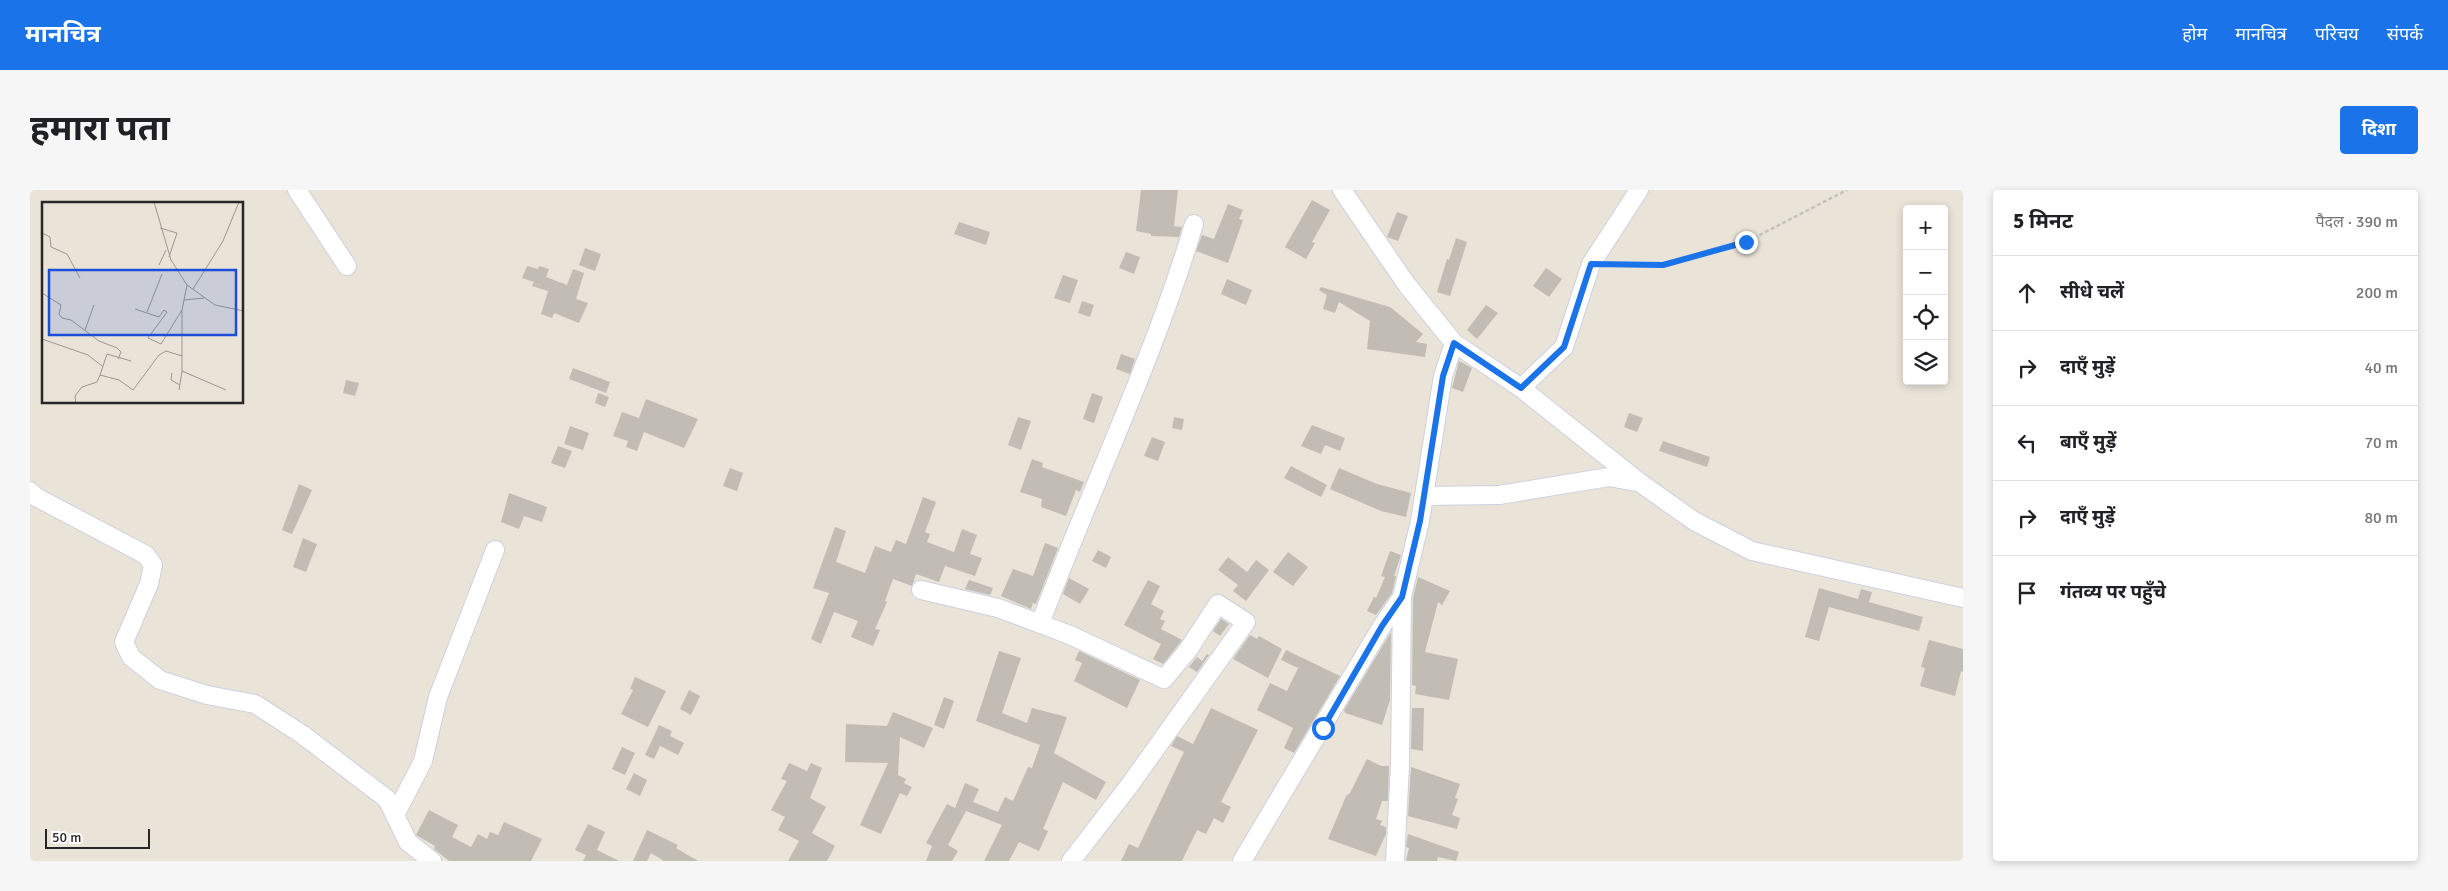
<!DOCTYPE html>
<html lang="hi">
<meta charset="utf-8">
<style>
body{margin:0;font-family:Signika,"Noto Sans Devanagari",sans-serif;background:#f6f6f6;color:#202124}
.controls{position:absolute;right:15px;top:15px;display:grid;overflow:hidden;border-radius:5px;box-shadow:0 2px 8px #0003}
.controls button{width:45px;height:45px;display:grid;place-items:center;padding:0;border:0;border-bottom:1px solid #e0e0e0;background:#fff;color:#202124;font:25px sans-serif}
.scale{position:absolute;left:15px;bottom:12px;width:105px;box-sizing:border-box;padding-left:5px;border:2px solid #272727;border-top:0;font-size:14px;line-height:18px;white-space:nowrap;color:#272727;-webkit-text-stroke:4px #fff;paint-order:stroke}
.stop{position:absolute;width:15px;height:15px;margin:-11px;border:4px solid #1a73e8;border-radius:50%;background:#fff}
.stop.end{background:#1a73e8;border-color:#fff;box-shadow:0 1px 5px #0008}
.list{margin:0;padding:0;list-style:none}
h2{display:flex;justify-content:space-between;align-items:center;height:65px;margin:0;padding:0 20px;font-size:21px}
h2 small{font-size:16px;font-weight:400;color:#757577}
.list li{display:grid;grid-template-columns:32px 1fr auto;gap:15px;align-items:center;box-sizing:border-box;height:75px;padding:0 20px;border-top:1px solid #e0e0e0}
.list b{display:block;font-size:19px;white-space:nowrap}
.list em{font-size:16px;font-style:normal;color:#757577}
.icon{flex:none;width:28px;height:28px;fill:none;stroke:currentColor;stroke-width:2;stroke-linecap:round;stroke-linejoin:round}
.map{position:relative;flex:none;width:1933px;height:671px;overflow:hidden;border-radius:5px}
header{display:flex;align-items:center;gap:30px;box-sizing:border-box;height:70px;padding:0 25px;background:#1a73e8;color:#fff}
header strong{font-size:24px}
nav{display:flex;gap:28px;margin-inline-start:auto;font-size:18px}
.intro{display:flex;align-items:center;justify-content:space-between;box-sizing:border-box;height:120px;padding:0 30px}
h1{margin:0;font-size:35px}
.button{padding:12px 22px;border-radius:5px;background:#1a73e8;color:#fff;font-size:18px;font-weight:700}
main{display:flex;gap:30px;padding:0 30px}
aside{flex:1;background:#fff;border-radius:5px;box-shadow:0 2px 8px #0003}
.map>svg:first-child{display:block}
.building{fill:#c1bdb5}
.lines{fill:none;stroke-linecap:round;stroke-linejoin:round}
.minor-casing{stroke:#cdd0e0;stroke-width:20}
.path{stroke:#c3c3c3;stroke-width:2.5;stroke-dasharray:4 2.5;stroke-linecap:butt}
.minor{stroke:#fff;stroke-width:18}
.route{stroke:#1a73e8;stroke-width:6}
.inset-road{fill:none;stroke:#9b9891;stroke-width:1}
.view{fill:#1d4ed8;fill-opacity:0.15;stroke:#1d4ed8;stroke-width:2.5}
.inset-edge{fill:none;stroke:#272727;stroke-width:2.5}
</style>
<header>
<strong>मानचित्र</strong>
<nav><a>होम</a><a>मानचित्र</a><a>परिचय</a><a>संपर्क</a></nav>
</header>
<div class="intro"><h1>हमारा पता</h1><a class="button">दिशा</a></div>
<main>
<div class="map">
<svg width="1933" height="671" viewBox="0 0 1933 671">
<rect width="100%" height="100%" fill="#e9e3d8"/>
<path class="building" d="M1111 0H1148L1144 36 1152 37 1149 47 1121 46V44L1106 41Z
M1282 10 1300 20 1282 52 1285 53 1276 69 1255 57Z
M1198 14 1213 20 1209 29 1213 30 1198 73 1166 61 1172 45 1184 49Z
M1367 22 1378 26 1368 51 1357 47Z
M929 32 960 42 956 55 924 44Z
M1426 48 1437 52 1420 106 1407 102 1417 69 1419 70Z
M555 58 571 64 565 81 549 75Z
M1096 62 1110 67 1104 84 1089 78Z
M497 76 508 79 509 76 519 79 516 87 537 95 543 79 554 83 546 109 558 113 549 133 524 123 522 128 511 124 518 101 502 96 504 92 492 88Z
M1516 78 1532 89 1519 107 1503 96Z
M1033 85 1048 90 1040 113 1024 108Z
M1197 89 1222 100 1216 115 1191 104Z
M1291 97 1360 117 1393 144 1386 152 1397 154 1395 167 1337 159 1340 131 1309 112 1305 123 1293 119 1297 105 1289 100Z
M1052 111 1064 115 1060 127 1048 123Z
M1456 115 1468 123 1447 149 1437 140Z
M1091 164 1105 169 1100 184 1086 179Z
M1429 171 1442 178 1433 202 1422 198Z
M543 178 580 192 576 203 539 189Z
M316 190 329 193 325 206 313 203Z
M568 203 579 207 575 217 565 213Z
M1062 203 1073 207 1064 233 1053 229Z
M616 209 668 229 654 258 614 242 607 261 596 257 598 251 583 246 592 222 609 228Z
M1599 223 1613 228 1607 242 1594 237Z
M988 227 1001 231 991 260 978 255Z
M1144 227 1154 229 1152 240 1142 238Z
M1282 235 1315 248 1310 261 1295 255 1291 264 1271 256Z
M540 236 559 243 553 260 534 254Z
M1122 247 1135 252 1128 271 1114 266Z
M1633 251 1680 267 1677 277 1629 261Z
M528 256 542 261 535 278 521 273Z
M1002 269 1013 273 1012 277 1054 292 1050 302 1046 300 1036 326 1011 317 1012 309 990 302Z
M1261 276 1297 295 1291 307 1254 288Z
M700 278 713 283 707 301 693 296Z
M1309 278 1347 294 1381 303 1376 327 1351 321 1300 299Z
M269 294 282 300 262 344 252 340Z
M479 303 517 317 512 332 494 326 489 339 471 332Z
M893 307 906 312 895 342 900 344 897 352 924 362 932 339 947 345 940 364 952 368 945 386 915 376 909 392 886 384 882 396 863 389 855 411 857 412 845 439 850 440 843 456 821 447 828 431 804 422 791 454 781 449 799 403 783 398 805 337 816 341 806 372 835 383 845 356 861 362 866 350 876 354Z
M273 348 287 354 276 382 263 377Z
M1015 353 1028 358 1006 414 1003 413 1001 419 971 406 983 379 1003 386Z
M1068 360 1081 367 1076 378 1062 371Z
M1360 361 1371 365 1364 386H1366L1362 403 1346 425 1337 421 1344 407 1346 408 1355 387 1351 386Z
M1258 362 1278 377 1263 396 1243 382Z
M1198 367 1217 382 1226 370 1239 380 1216 411 1203 401 1208 395 1188 380Z
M1388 387 1420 401 1412 415 1408 412 1395 462 1428 469 1419 510 1385 504 1386 496 1382 495 1383 408Z
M1039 388 1059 399 1050 414 1033 404Z
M939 390 963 398 960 405 935 399Z
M1118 390 1130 396 1121 414 1134 421 1130 429 1135 431 1131 439 1152 450 1133 474 1123 469 1131 454 1094 435Z
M1789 398 1828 409 1831 399 1842 402 1839 412 1893 427 1889 441 1799 417 1789 451 1775 447Z
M1191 429 1199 434 1190 446 1183 441Z
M1361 442 1360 510 1352 535 1315 523 1314 520Z
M1220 445 1227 449 1229 446 1252 459 1238 488 1203 469Z
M1899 450 1933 459V482L1931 481 1925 506 1890 496 1895 478 1891 477Z
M1256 460 1310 486 1264 563 1254 558 1263 538 1227 520 1240 493 1257 501 1268 478 1251 470Z
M969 461 991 468 972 523 997 533 1002 518 1037 527 1024 563 1076 592 1066 610 1033 592 1013 639 1018 641 1009 661 989 652 979 671H954L972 635 936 621 918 655 928 661 922 671H896L902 656 896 653 917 614 925 618 935 593 949 599 943 612 968 622 975 607 983 611 998 577 1002 578 1010 555 946 531Z
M1049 461 1110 490 1097 518 1044 491 1052 473 1045 470Z
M1177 464 1179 465 1167 482 1159 477 1167 467 1172 471Z
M605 487 636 501 618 537 591 524 603 500 600 499Z
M659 500 670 506 661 525 650 519Z
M914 507 924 511 914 539 904 535Z
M1181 518 1228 540 1191 612 1201 617 1193 633 1184 628 1176 644 1167 640 1152 671H1091L1099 654 1108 658 1154 562 1141 556 1147 546 1163 554Z
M1382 518H1394L1393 561 1381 559Z
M863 522 903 538 894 558 870 547 868 585 876 589 874 593 882 597 877 606 870 603 851 644 830 635 858 573 815 572 816 534 857 536Z
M629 535 642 541 640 546 654 553 648 565 630 556 624 569 615 565Z
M592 557 605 563 595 585 582 579Z
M1337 569 1351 576H1359L1358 611H1352L1346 629 1352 631 1350 635 1356 637V644L1346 666 1298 649 1316 606 1320 603Z
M759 573 777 581 781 573 792 578 780 608 796 617 782 643 805 656 797 671H758L769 651 748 640 755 627 741 620 757 591 751 589Z
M1381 577 1430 594 1425 608 1428 609 1422 625 1430 628 1427 639 1378 626Z
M604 583 617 590 610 606 596 599Z
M399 620 428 635 422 647 441 657 448 644 457 649 460 642 468 645 474 632 512 649 501 671H419L404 659 405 656 386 645Z
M558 634 575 642 567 660 589 671H553L556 665 545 660Z
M617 640 648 655 646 658 668 671H634L621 663 617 671H603Z
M1378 644 1429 662 1426 671 1408 667 1407 671H1376L1379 658 1376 657Z"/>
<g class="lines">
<g class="minor-casing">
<path id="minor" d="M267 0 317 76
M1312 0 1377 95 1424 153 1491 198 1609 292 1664 331 1722 361 1933 408
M1491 198 1534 157 1561 74 1609 0
M0 301 6 307 116 365 123 375 119 394 94 452 101 467 130 490 177 505 225 514 273 545 357 609 378 652 402 671
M1394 306 1469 305 1579 287 1606 292
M891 400 968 418 1040 445 1134 489 1158 460 1188 414 1216 432 1099 596 1041 671
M1010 434C1060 300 1123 171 1164 34
M365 625 393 571 408 507 465 360
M1212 671 1352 436 1372 407
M1365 671 1370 576 1372 407 1390 331 1413 186 1424 153"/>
</g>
<path class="path" d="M1578 75H1633L1716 52 1817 0"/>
<use href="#minor" class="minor"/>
</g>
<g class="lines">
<path class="route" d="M1293 538 1352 436 1372 407 1390 331 1413 186 1424 153 1491 198 1534 157 1561 74 1633 75 1716 52"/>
</g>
<g transform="translate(12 12)">
<rect width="201" height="201" fill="#e9e3d8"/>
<path class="inset-road" d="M112 0 129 58 145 83 173 103 202 109M118 26 135 31 127 55M0 31 8 35 9 45 25 52 38 76M117 63 124 48M151 87 181 39 197 0M0 91 19 103 17 112 20 116 29 118 57 139 75 146 79 150 76 157M142 98 162 96M93 107 117 115 122 108 125 110 106 136 119 142 140 108M105 110 120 72M43 128 52 103M0 137 46 153 60 164M140 169 184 188M130 171 129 178 138 183M58 173 65 152 89 159M137 188 140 169V108L145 83M34 201 33 194 40 185 55 180 58 173 77 178 91 188 117 153 124 149 140 154"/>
<path class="view" d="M7 68H194V133H7Z"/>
<rect width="201" height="201" class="inset-edge"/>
</g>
</svg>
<div class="controls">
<button>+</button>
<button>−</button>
<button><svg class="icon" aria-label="locate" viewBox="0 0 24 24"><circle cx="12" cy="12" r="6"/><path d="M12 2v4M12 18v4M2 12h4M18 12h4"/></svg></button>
<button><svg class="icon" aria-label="layers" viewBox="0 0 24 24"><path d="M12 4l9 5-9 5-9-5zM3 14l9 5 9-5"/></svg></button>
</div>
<div class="scale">50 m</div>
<div class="stop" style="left:1293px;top:538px"></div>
<div class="stop end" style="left:1716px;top:52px"></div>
</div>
<aside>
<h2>5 मिनट<small>पैदल · 390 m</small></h2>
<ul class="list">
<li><svg class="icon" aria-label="ahead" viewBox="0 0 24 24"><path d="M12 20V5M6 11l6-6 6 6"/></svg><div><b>सीधे चलें</b></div><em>200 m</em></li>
<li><svg class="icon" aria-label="right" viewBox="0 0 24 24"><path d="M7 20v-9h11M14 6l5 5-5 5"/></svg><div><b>दाएँ मुड़ें</b></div><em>40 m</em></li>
<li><svg class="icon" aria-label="left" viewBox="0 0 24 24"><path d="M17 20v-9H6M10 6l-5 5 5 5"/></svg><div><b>बाएँ मुड़ें</b></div><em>70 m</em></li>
<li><svg class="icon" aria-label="right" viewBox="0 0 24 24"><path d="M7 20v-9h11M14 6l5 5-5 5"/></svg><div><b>दाएँ मुड़ें</b></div><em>80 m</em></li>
<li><svg class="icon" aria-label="arrive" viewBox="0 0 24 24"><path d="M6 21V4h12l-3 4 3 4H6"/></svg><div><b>गंतव्य पर पहुँचे</b></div></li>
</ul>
</aside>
</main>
